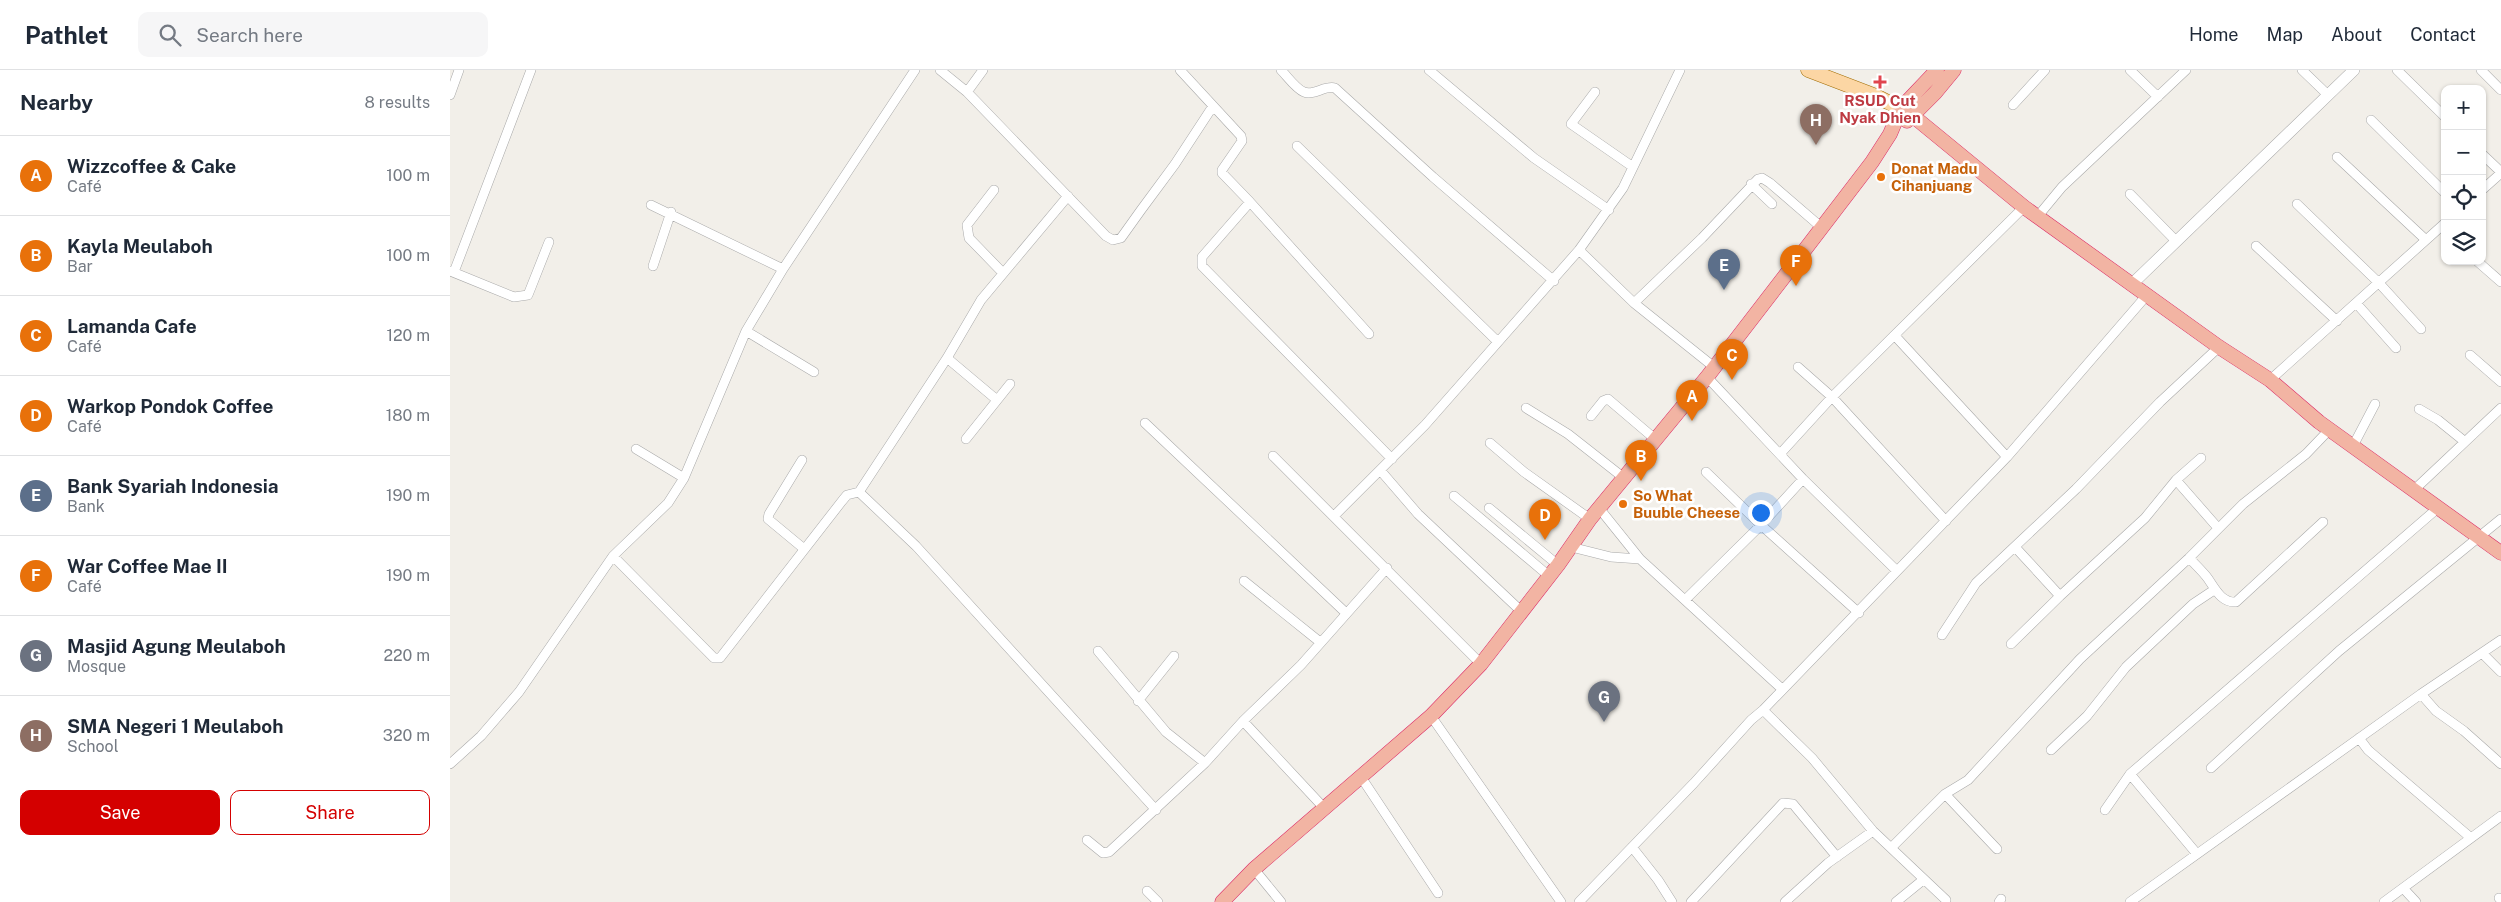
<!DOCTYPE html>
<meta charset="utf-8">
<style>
body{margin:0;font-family:"Public Sans",sans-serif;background:#f6f6f7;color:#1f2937}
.controls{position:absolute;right:15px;top:15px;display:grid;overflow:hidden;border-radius:10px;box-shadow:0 1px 4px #0004}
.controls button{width:45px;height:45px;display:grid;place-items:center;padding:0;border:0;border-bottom:1px solid #e0e1e3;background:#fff;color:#1f2937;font:25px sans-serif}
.you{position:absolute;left:1310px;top:442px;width:18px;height:18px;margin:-12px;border:4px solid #fff;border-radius:50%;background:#1a73e8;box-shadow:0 0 0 8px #1a73e833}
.badge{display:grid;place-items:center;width:32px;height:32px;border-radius:50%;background:#d40000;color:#fff;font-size:16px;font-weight:700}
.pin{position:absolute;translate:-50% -41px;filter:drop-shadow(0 1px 2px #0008)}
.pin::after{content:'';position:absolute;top:26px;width:18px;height:15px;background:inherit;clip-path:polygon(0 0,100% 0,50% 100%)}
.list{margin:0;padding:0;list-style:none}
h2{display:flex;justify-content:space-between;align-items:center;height:65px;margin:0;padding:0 20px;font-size:21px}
h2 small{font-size:16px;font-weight:400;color:#747a83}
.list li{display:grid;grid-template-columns:32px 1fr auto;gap:15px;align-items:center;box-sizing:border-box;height:80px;padding:0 20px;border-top:1px solid #e0e1e3}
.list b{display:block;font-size:19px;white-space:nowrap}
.list p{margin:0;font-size:16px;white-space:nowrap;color:#747a83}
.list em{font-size:16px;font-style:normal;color:#747a83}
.actions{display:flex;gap:10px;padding:15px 20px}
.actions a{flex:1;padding:11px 0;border:1px solid #d40000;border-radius:10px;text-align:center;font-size:18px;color:#d40000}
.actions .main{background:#d40000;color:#fff}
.icon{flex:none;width:28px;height:28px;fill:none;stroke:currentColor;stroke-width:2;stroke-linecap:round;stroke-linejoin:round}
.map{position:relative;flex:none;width:2051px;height:832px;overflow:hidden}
header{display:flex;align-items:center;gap:30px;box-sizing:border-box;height:70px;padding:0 25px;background:#fff;border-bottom:1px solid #e0e1e3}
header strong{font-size:24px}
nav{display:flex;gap:28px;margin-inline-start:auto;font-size:18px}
.search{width:350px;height:45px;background:#f6f6f7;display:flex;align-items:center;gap:12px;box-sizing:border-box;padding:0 18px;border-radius:10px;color:#747a83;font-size:19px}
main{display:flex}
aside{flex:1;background:#fff}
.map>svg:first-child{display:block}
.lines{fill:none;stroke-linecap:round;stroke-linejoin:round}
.minor-casing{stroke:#a9a9a9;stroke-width:10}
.tertiary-casing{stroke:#a9a9a9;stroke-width:12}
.primary-casing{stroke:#a06b00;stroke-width:15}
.trunk-casing{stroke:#dc2a67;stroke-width:15}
.minor{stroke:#fff;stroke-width:9}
.tertiary{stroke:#fff;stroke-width:11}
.primary{stroke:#fcd6a4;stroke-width:14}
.trunk{stroke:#f2b4a3;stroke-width:14}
.health-dot{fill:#e0444e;stroke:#fff;stroke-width:2}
.food-dot{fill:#e8710a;stroke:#fff;stroke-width:2}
.labels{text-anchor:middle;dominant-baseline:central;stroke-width:5;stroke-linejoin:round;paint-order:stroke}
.health-label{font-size:15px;font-weight:bold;fill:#be3a42;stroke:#fff}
.food-label{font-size:15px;font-weight:bold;fill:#c56008;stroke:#fff;text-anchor:start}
</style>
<header>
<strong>Pathlet</strong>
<div class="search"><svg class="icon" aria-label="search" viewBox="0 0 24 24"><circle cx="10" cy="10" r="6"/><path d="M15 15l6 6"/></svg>Search here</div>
<nav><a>Home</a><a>Map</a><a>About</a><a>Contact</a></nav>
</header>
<main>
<aside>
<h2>Nearby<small>8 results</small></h2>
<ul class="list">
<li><span class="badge" style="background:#e8710a">A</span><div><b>Wizzcoffee &amp; Cake</b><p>Café</p></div><em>100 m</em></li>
<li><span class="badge" style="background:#e8710a">B</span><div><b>Kayla Meulaboh</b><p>Bar</p></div><em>100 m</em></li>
<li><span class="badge" style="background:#e8710a">C</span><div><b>Lamanda Cafe</b><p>Café</p></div><em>120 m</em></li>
<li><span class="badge" style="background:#e8710a">D</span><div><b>Warkop Pondok Coffee</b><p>Café</p></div><em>180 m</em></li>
<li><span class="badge" style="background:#5c6f8a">E</span><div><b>Bank Syariah Indonesia</b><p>Bank</p></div><em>190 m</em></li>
<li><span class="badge" style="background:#e8710a">F</span><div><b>War Coffee Mae II</b><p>Café</p></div><em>190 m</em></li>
<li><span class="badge" style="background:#6b7280">G</span><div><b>Masjid Agung Meulaboh</b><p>Mosque</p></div><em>220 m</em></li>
<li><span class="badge" style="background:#8d6e63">H</span><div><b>SMA Negeri 1 Meulaboh</b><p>School</p></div><em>320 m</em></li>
</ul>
<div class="actions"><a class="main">Save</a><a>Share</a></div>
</aside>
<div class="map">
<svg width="2051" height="832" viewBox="0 0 2051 832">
<rect width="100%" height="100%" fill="#f2efe9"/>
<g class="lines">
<g class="minor-casing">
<path id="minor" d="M490 0 517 22 656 166 663 170 671 168 691 140 725 94 763 36
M730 0 791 66 792 71 772 100V103L800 132 752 187V196L942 389
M831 0C837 6 846 19 854 22 864 26 875 15 885 18L983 107 1104 211
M979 0 1084 88 1159 140
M1680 0 1708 27
M1852 0 1878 25
M1947 0 1995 47
M2031 0 2051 20
M517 22 533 0
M1145 22 1121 54 1183 97
M0 25 9 0
M1563 35 1595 0
M1921 50 1995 123
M847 76 1047 271
M2032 84 2051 102
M1887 87 1976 170
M1301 114 1322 134
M544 120 517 155 519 168 553 203
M2032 120 2051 103
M1680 124 1726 171
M800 132 919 264
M1847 134 1929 213 1971 259
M201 135 333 199
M1588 146 1612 117 1736 0
M1806 176 1887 251
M1129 180 1184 233 1264 297
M2027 191 2051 212
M203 196 221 142
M0 201 64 227 78 225 99 172
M4 202 81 0
M1184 233 1252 168 1308 109 1312 108 1320 113 1371 157
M1906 233 1946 278
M296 261 364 302
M1446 267 1557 387
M2020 285 2051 312
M497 288 547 330
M1348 297 1382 327 1496 451
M1257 307 1353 409 1447 501
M1820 310 1995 153
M1076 338 1118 364 1174 408
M1969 339 1988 350 2014 371
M1141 346 1153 331 1158 329 1205 369
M695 353 896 543
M516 369 560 314
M1040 373 1074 402 1140 449
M1903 376 1925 334
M186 379 234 408
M1330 384 1382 327 1574 137
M823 386 1031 594
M352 390 319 444 318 449 353 478
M930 400 968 444 1071 541
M1256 402 1311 455 1409 543
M1726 410 1751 388
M1964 420 2051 338
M409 422 497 288 531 230 618 126
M1004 426 1099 506
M1039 438 1108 495
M1149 438 1190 489 1332 619
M884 446 975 355 1129 180 1173 118 1230 0
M1121 477 1161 487 1190 489
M163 486 264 588H270L392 431 397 425 409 422 466 476 706 740
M1739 488C1745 494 1751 500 1756 506 1764 516 1770 533 1786 532L1873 452
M794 511 870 572
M1610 526 1695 448 1726 410 1768 458
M1235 530 1311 455 1353 409
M1492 565 1526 513 1626 419 1710 332 1769 277
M1561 574 1610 526 1565 477
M648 581 716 662 755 693
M2032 583 2051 602
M1971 624 1986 641 2014 661 2051 694
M688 631 724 586
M1313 640 1362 688 1423 761 1496 830
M981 646 1111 832
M793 651 875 739
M1909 668 1918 680 2021 768
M1601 680 1637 646 1676 597 1743 534 1764 520
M0 694 31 666 69 622 163 486 218 433 234 408 296 261 333 199 465 0
M1761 698 1889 581 2051 449
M1680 704 1747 784
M911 707 988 823
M1495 724 1547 779
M1655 740 1680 704 1989 437
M637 770 653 783 659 782 755 693 793 651 851 595 937 498
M1182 777 1208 810 1222 832
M1442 777 1495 724 1518 710 1630 589 1739 488 1793 434 1856 384 1879 360
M804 799 831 832
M1953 818 1966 832
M697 821 708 832
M2049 828 2051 830
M1129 832 1244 713 1301 650 1313 640 1557 387 1697 225
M1241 832 1333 733 1343 734 1387 787
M1335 832 1378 793 1423 761
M1446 832 1473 810
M1549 832 1551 829
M1680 832 1971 624 2051 570
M1934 832 2051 746"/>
</g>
<g class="tertiary-casing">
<path id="tertiary" d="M1681 215 1904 0"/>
</g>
<g class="primary-casing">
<path id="primary" d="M1358 0 1426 26 1461 44"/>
</g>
<g class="trunk-casing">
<path id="trunk" d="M1463 46 1574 137 1769 277 1820 310 1869 352 2051 483
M1457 51 1485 23 1504 0
M772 832 804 799 981 646 1031 594 1108 495 1140 449 1257 307 1334 207 1422 92 1440 64 1451 38 1487 0"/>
</g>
<use href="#minor" class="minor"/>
<use href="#tertiary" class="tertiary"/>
<use href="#primary" class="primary"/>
<use href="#trunk" class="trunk"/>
</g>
<path class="health-dot" d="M1427.5 4.5h5v5h5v5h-5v5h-5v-5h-5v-5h5z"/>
<g class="food-dot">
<circle cx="1431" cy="107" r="5"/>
<circle cx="1173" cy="434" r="5"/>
</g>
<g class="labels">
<g class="health-label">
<text x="1430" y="30">RSUD Cut<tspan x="1430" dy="17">Nyak Dhien</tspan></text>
</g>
<g class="food-label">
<text x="1441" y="98">Donat Madu<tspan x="1441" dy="17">Cihanjuang</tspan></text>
<text x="1183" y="425">So What<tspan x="1183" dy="17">Buuble Cheese</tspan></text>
</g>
</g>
</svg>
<div class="controls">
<button>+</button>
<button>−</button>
<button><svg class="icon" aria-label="locate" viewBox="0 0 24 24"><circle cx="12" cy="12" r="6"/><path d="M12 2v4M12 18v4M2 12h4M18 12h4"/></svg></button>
<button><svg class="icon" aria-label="layers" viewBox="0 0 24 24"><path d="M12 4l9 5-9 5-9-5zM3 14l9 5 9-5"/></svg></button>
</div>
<div class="you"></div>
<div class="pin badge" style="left:1242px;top:351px;background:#e8710a">A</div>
<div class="pin badge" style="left:1191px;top:411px;background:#e8710a">B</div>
<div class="pin badge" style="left:1282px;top:310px;background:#e8710a">C</div>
<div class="pin badge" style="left:1095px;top:470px;background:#e8710a">D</div>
<div class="pin badge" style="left:1274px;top:220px;background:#5c6f8a">E</div>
<div class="pin badge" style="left:1346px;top:216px;background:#e8710a">F</div>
<div class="pin badge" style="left:1154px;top:652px;background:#6b7280">G</div>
<div class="pin badge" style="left:1366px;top:75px;background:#8d6e63">H</div>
</div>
</main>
